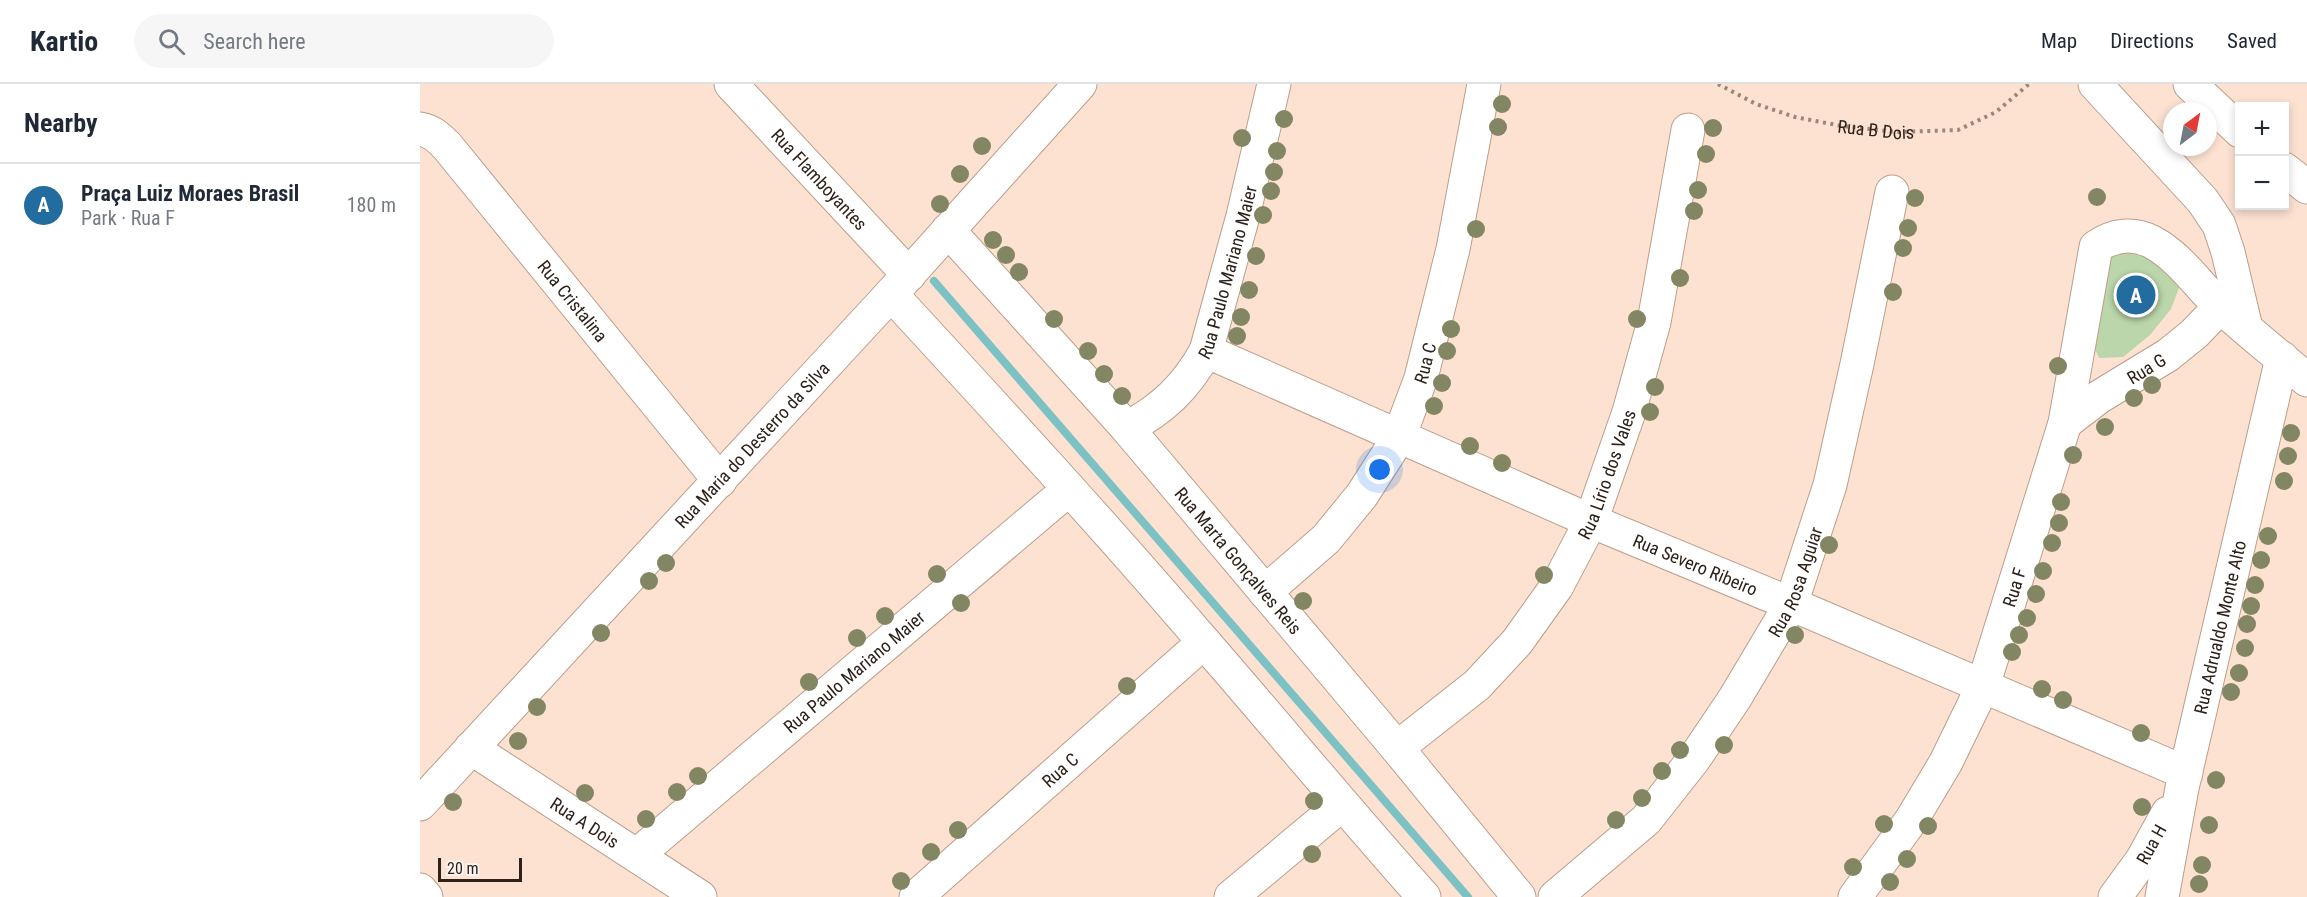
<!DOCTYPE html>
<meta charset="utf-8">
<style>
body{margin:0;font-family:"Roboto Condensed",sans-serif;background:#f6f6f7;color:#1f2937}
.controls{position:absolute;right:18px;top:18px;display:grid;overflow:hidden;border-radius:0px;box-shadow:0 3px 9px #0003}
.controls button{width:54px;height:54px;display:grid;place-items:center;padding:0;border:0;border-bottom:2px solid #e0e1e3;background:#fff;color:#1f2937;font:30px sans-serif}
.compass{position:absolute;left:1743px;top:18px;width:54px;height:54px;border-radius:50%;background:#fff;box-shadow:0 3px 9px #0003;rotate:32deg}
.scale{position:absolute;left:18px;bottom:15px;width:84px;box-sizing:border-box;padding-left:6px;border:3px solid #2d211a;border-top:0;font-size:16px;line-height:21px;white-space:nowrap;color:#2d211a;-webkit-text-stroke:4px #faf3ef;paint-order:stroke}
.you{position:absolute;left:960px;top:386px;width:21px;height:21px;margin:-15px;border:4px solid #fff;border-radius:50%;background:#1a73e8;box-shadow:0 0 0 9px #1a73e833}
.badge{display:grid;place-items:center;width:39px;height:39px;border-radius:50%;background:#236c9f;color:#fff;font-size:20px;font-weight:700}
.pin{position:absolute;translate:-50% -50%;border:3px solid #fff;box-shadow:0 2px 6px #0006}
.list{margin:0;padding:0;list-style:none}
h2{display:flex;justify-content:space-between;align-items:center;height:78px;margin:0;padding:0 24px;font-size:26px}
h2 small{font-size:20px;font-weight:400;color:#747a83}
.list li{display:grid;grid-template-columns:39px 1fr auto;gap:18px;align-items:center;box-sizing:border-box;height:84px;padding:0 24px;border-top:2px solid #e0e1e3}
.list b{display:block;font-size:22px;white-space:nowrap}
.list p{margin:0;font-size:20px;white-space:nowrap;color:#747a83}
.list em{font-size:20px;font-style:normal;color:#747a83}
.icon{flex:none;width:33px;height:33px;fill:none;stroke:currentColor;stroke-width:2;stroke-linecap:round;stroke-linejoin:round}
.map{position:relative;flex:none;width:1887px;height:813px;overflow:hidden}
header{display:flex;align-items:center;gap:36px;box-sizing:border-box;height:84px;padding:0 30px;background:#fff;border-bottom:2px solid #e0e1e3}
header strong{font-size:28px}
nav{display:flex;gap:33px;margin-inline-start:auto;font-size:21px}
.search{width:420px;height:54px;background:#f6f6f7;display:flex;align-items:center;gap:15px;box-sizing:border-box;padding:0 21px;border-radius:33px;color:#747a83;font-size:22px}
main{display:flex}
aside{flex:1;background:#fff}
.map>svg:first-child{display:block}
.green{fill:#bbd6ab}
.lines{fill:none;stroke-linecap:round;stroke-linejoin:round}
.stream{stroke:#7cc2c4;stroke-width:8}
.minor-casing{stroke:#bc9d8b;stroke-width:35}
.highway-casing{stroke:#bc9d8b;stroke-width:35}
.path{stroke:#9a877b;stroke-width:4;stroke-dasharray:3 4.5;stroke-linecap:butt}
.minor{stroke:#fff;stroke-width:33}
.highway{stroke:#fff;stroke-width:33}
.tree{fill:#838663}
.labels{text-anchor:middle;dominant-baseline:central;stroke-width:6;stroke-linejoin:round;paint-order:stroke}
.street-label{font-size:18px;fill:#2d211a;stroke:#faf3ef}
</style>
<header>
<strong>Kartio</strong>
<div class="search"><svg class="icon" aria-label="search" viewBox="0 0 24 24"><circle cx="10" cy="10" r="6"/><path d="M15 15l6 6"/></svg>Search here</div>
<nav><a>Map</a><a>Directions</a><a>Saved</a></nav>
</header>
<main>
<aside>
<h2>Nearby<small></small></h2>
<ul class="list">
<li><span class="badge">A</span><div><b>Praça Luiz Moraes Brasil</b><p>Park · Rua F</p></div><em>180 m</em></li>
</ul>
</aside>
<div class="map">
<svg width="1887" height="813" viewBox="0 0 1887 813">
<rect width="100%" height="100%" fill="#fde2d2"/>
<path class="green" d="M1713 164 1762 196 1751 225 1730 251 1703 273 1679 274 1670 254 1678 188 1693 166Z"/>
<g class="lines">
<path class="stream" d="M514 197 1048 813"/>
<g class="minor-casing">
<g id="minor">
<path id="s2" d="M311 0 489 191"/>
<path d="M1675 0 1783 117 1799 141 1808 168 1826 244"/>
<path id="s3" d="M0 45C12 47 19 54 27 62L300 397"/>
<path id="s4" d="M528 146 707 344 977 664 1099 813"/>
<path d="M471 210C577 325 683 440 784 558 858 643 929 729 1004 813"/>
<path id="s5" d="M786 267 1171 437 1371 520 1766 689"/>
<path id="s6" d="M1645 339 1679 313 1748 271 1774 250 1801 222"/>
<path id="s7" d="M707 344C743 325 766 303 786 267L823 132 854 0"/>
<path id="s8" d="M845 508 906 455 942 411 979 353 1001 294 1033 165 1064 0"/>
<path id="s9" d="M51 664 280 813"/>
<path id="s10" d="M977 664 1057 601 1097 558 1137 502 1171 437 1209 328 1234 238 1268 46"/>
<path id="s11" d="M0 720 471 210 660 0"/>
<path id="s12" d="M217 771 649 405"/>
<path d="M0 806 6 813"/>
<path id="s13" d="M496 813 784 558"/>
<path d="M811 813 921 721"/>
<path id="s14" d="M1135 813 1226 736 1274 675 1315 614 1371 520 1410 401 1437 280 1472 108"/>
<path id="s15" d="M1435 813 1492 735 1526 678 1563 602 1645 339 1676 163C1693 151 1713 148 1732 158 1760 173 1777 200 1799 221 1827 247 1858 271 1887 296"/>
<path id="s16" d="M1695 813 1722 776 1748 729"/>
<path id="s17" d="M1742 813 1762 704 1862 274"/>
</g>
</g>
<g class="highway-casing">
<path id="highway" d="M1770 0 1820 47
M1864 85 1887 103"/>
</g>
<path class="path" id="s1" d="M1298 0 1336 20 1375 33 1422 42 1477 48 1538 46 1576 28 1609 0"/>
<use href="#minor" class="minor"/>
<use href="#highway" class="highway"/>
</g>
<g class="tree">
<circle cx="1082" cy="20" r="9"/>
<circle cx="864" cy="35" r="9"/>
<circle cx="1078" cy="43" r="9"/>
<circle cx="1293" cy="44" r="9"/>
<circle cx="822" cy="54" r="9"/>
<circle cx="562" cy="62" r="9"/>
<circle cx="857" cy="67" r="9"/>
<circle cx="1286" cy="70" r="9"/>
<circle cx="854" cy="88" r="9"/>
<circle cx="540" cy="90" r="9"/>
<circle cx="1278" cy="106" r="9"/>
<circle cx="851" cy="107" r="9"/>
<circle cx="1677" cy="113" r="9"/>
<circle cx="1495" cy="114" r="9"/>
<circle cx="520" cy="120" r="9"/>
<circle cx="1274" cy="127" r="9"/>
<circle cx="843" cy="131" r="9"/>
<circle cx="1488" cy="144" r="9"/>
<circle cx="1056" cy="145" r="9"/>
<circle cx="573" cy="156" r="9"/>
<circle cx="1483" cy="164" r="9"/>
<circle cx="586" cy="171" r="9"/>
<circle cx="836" cy="172" r="9"/>
<circle cx="599" cy="188" r="9"/>
<circle cx="1260" cy="194" r="9"/>
<circle cx="829" cy="206" r="9"/>
<circle cx="1473" cy="208" r="9"/>
<circle cx="821" cy="233" r="9"/>
<circle cx="634" cy="235" r="9"/>
<circle cx="1217" cy="235" r="9"/>
<circle cx="1031" cy="245" r="9"/>
<circle cx="817" cy="252" r="9"/>
<circle cx="668" cy="267" r="9"/>
<circle cx="1027" cy="267" r="9"/>
<circle cx="1638" cy="282" r="9"/>
<circle cx="684" cy="290" r="9"/>
<circle cx="1022" cy="299" r="9"/>
<circle cx="1732" cy="301" r="9"/>
<circle cx="1235" cy="303" r="9"/>
<circle cx="702" cy="312" r="9"/>
<circle cx="1714" cy="314" r="9"/>
<circle cx="1014" cy="322" r="9"/>
<circle cx="1230" cy="328" r="9"/>
<circle cx="1685" cy="343" r="9"/>
<circle cx="1871" cy="349" r="9"/>
<circle cx="1050" cy="362" r="9"/>
<circle cx="1653" cy="371" r="9"/>
<circle cx="1868" cy="372" r="9"/>
<circle cx="1082" cy="379" r="9"/>
<circle cx="1864" cy="397" r="9"/>
<circle cx="1641" cy="418" r="9"/>
<circle cx="1639" cy="439" r="9"/>
<circle cx="1848" cy="452" r="9"/>
<circle cx="1632" cy="459" r="9"/>
<circle cx="1409" cy="461" r="9"/>
<circle cx="1841" cy="476" r="9"/>
<circle cx="246" cy="479" r="9"/>
<circle cx="1623" cy="487" r="9"/>
<circle cx="517" cy="490" r="9"/>
<circle cx="1124" cy="491" r="9"/>
<circle cx="229" cy="497" r="9"/>
<circle cx="1835" cy="501" r="9"/>
<circle cx="1616" cy="510" r="9"/>
<circle cx="883" cy="517" r="9"/>
<circle cx="541" cy="519" r="9"/>
<circle cx="1831" cy="522" r="9"/>
<circle cx="465" cy="532" r="9"/>
<circle cx="1607" cy="534" r="9"/>
<circle cx="1827" cy="540" r="9"/>
<circle cx="181" cy="549" r="9"/>
<circle cx="1375" cy="551" r="9"/>
<circle cx="1599" cy="551" r="9"/>
<circle cx="437" cy="554" r="9"/>
<circle cx="1825" cy="564" r="9"/>
<circle cx="1592" cy="568" r="9"/>
<circle cx="1819" cy="589" r="9"/>
<circle cx="389" cy="598" r="9"/>
<circle cx="707" cy="602" r="9"/>
<circle cx="1622" cy="605" r="9"/>
<circle cx="1811" cy="608" r="9"/>
<circle cx="1643" cy="616" r="9"/>
<circle cx="117" cy="623" r="9"/>
<circle cx="1721" cy="649" r="9"/>
<circle cx="98" cy="657" r="9"/>
<circle cx="1304" cy="661" r="9"/>
<circle cx="1260" cy="666" r="9"/>
<circle cx="1242" cy="687" r="9"/>
<circle cx="278" cy="692" r="9"/>
<circle cx="1796" cy="696" r="9"/>
<circle cx="257" cy="708" r="9"/>
<circle cx="165" cy="709" r="9"/>
<circle cx="1222" cy="714" r="9"/>
<circle cx="894" cy="717" r="9"/>
<circle cx="33" cy="718" r="9"/>
<circle cx="1722" cy="723" r="9"/>
<circle cx="226" cy="735" r="9"/>
<circle cx="1196" cy="736" r="9"/>
<circle cx="1464" cy="740" r="9"/>
<circle cx="1789" cy="741" r="9"/>
<circle cx="1508" cy="742" r="9"/>
<circle cx="538" cy="746" r="9"/>
<circle cx="511" cy="768" r="9"/>
<circle cx="892" cy="770" r="9"/>
<circle cx="1487" cy="775" r="9"/>
<circle cx="1782" cy="781" r="9"/>
<circle cx="1433" cy="783" r="9"/>
<circle cx="481" cy="797" r="9"/>
<circle cx="1470" cy="798" r="9"/>
<circle cx="1779" cy="800" r="9"/>
</g>
<g class="labels">
<g class="street-label">
<text stroke="none"><textPath href="#s1" startOffset="166">Rua B Dois</textPath></text>
<text stroke="none"><textPath href="#s2" startOffset="130">Rua Flamboyantes</textPath></text>
<text stroke="none"><textPath href="#s7" startOffset="194">Rua Paulo Mariano Maier</textPath></text>
<text stroke="none"><textPath href="#s3" startOffset="232">Rua Cristalina</textPath></text>
<text stroke="none"><textPath href="#s8" startOffset="285">Rua C</textPath></text>
<text stroke="none"><textPath href="#s6" startOffset="98">Rua G</textPath></text>
<text stroke="none"><textPath href="#s11" startOffset="489">Rua Maria do Desterro da Silva</textPath></text>
<text stroke="none"><textPath href="#s10" startOffset="352">Rua Lírio dos Vales</textPath></text>
<text stroke="none"><textPath href="#s4" startOffset="440">Rua Marta Gonçalves Reis</textPath></text>
<text stroke="none"><textPath href="#s5" startOffset="534">Rua Severo Ribeiro</textPath></text>
<text stroke="none"><textPath href="#s14" startOffset="402">Rua Rosa Aguiar</textPath></text>
<text stroke="none"><textPath href="#s15" startOffset="351">Rua F</textPath></text>
<text stroke="none"><textPath href="#s17" startOffset="276">Rua Adrualdo Monte Alto</textPath></text>
<text stroke="none"><textPath href="#s12" startOffset="284">Rua Paulo Mariano Maier</textPath></text>
<text stroke="none"><textPath href="#s13" startOffset="192">Rua C</textPath></text>
<text stroke="none"><textPath href="#s9" startOffset="136">Rua A Dois</textPath></text>
<text stroke="none"><textPath href="#s16" startOffset="64">Rua H</textPath></text>
</g>
</g>
</svg>
<div class="controls">
<button>+</button>
<button>−</button>
</div>
<svg class="compass" viewBox="-18 -18 36 36"><path d="M0-13l5 13h-10z" fill="#e53935"/><path d="M0 13l5-13h-10z" fill="#747a83"/></svg>
<div class="scale">20 m</div>
<div class="you"></div>
<div class="pin badge" style="left:1716px;top:211px">A</div>
</div>
</main>
